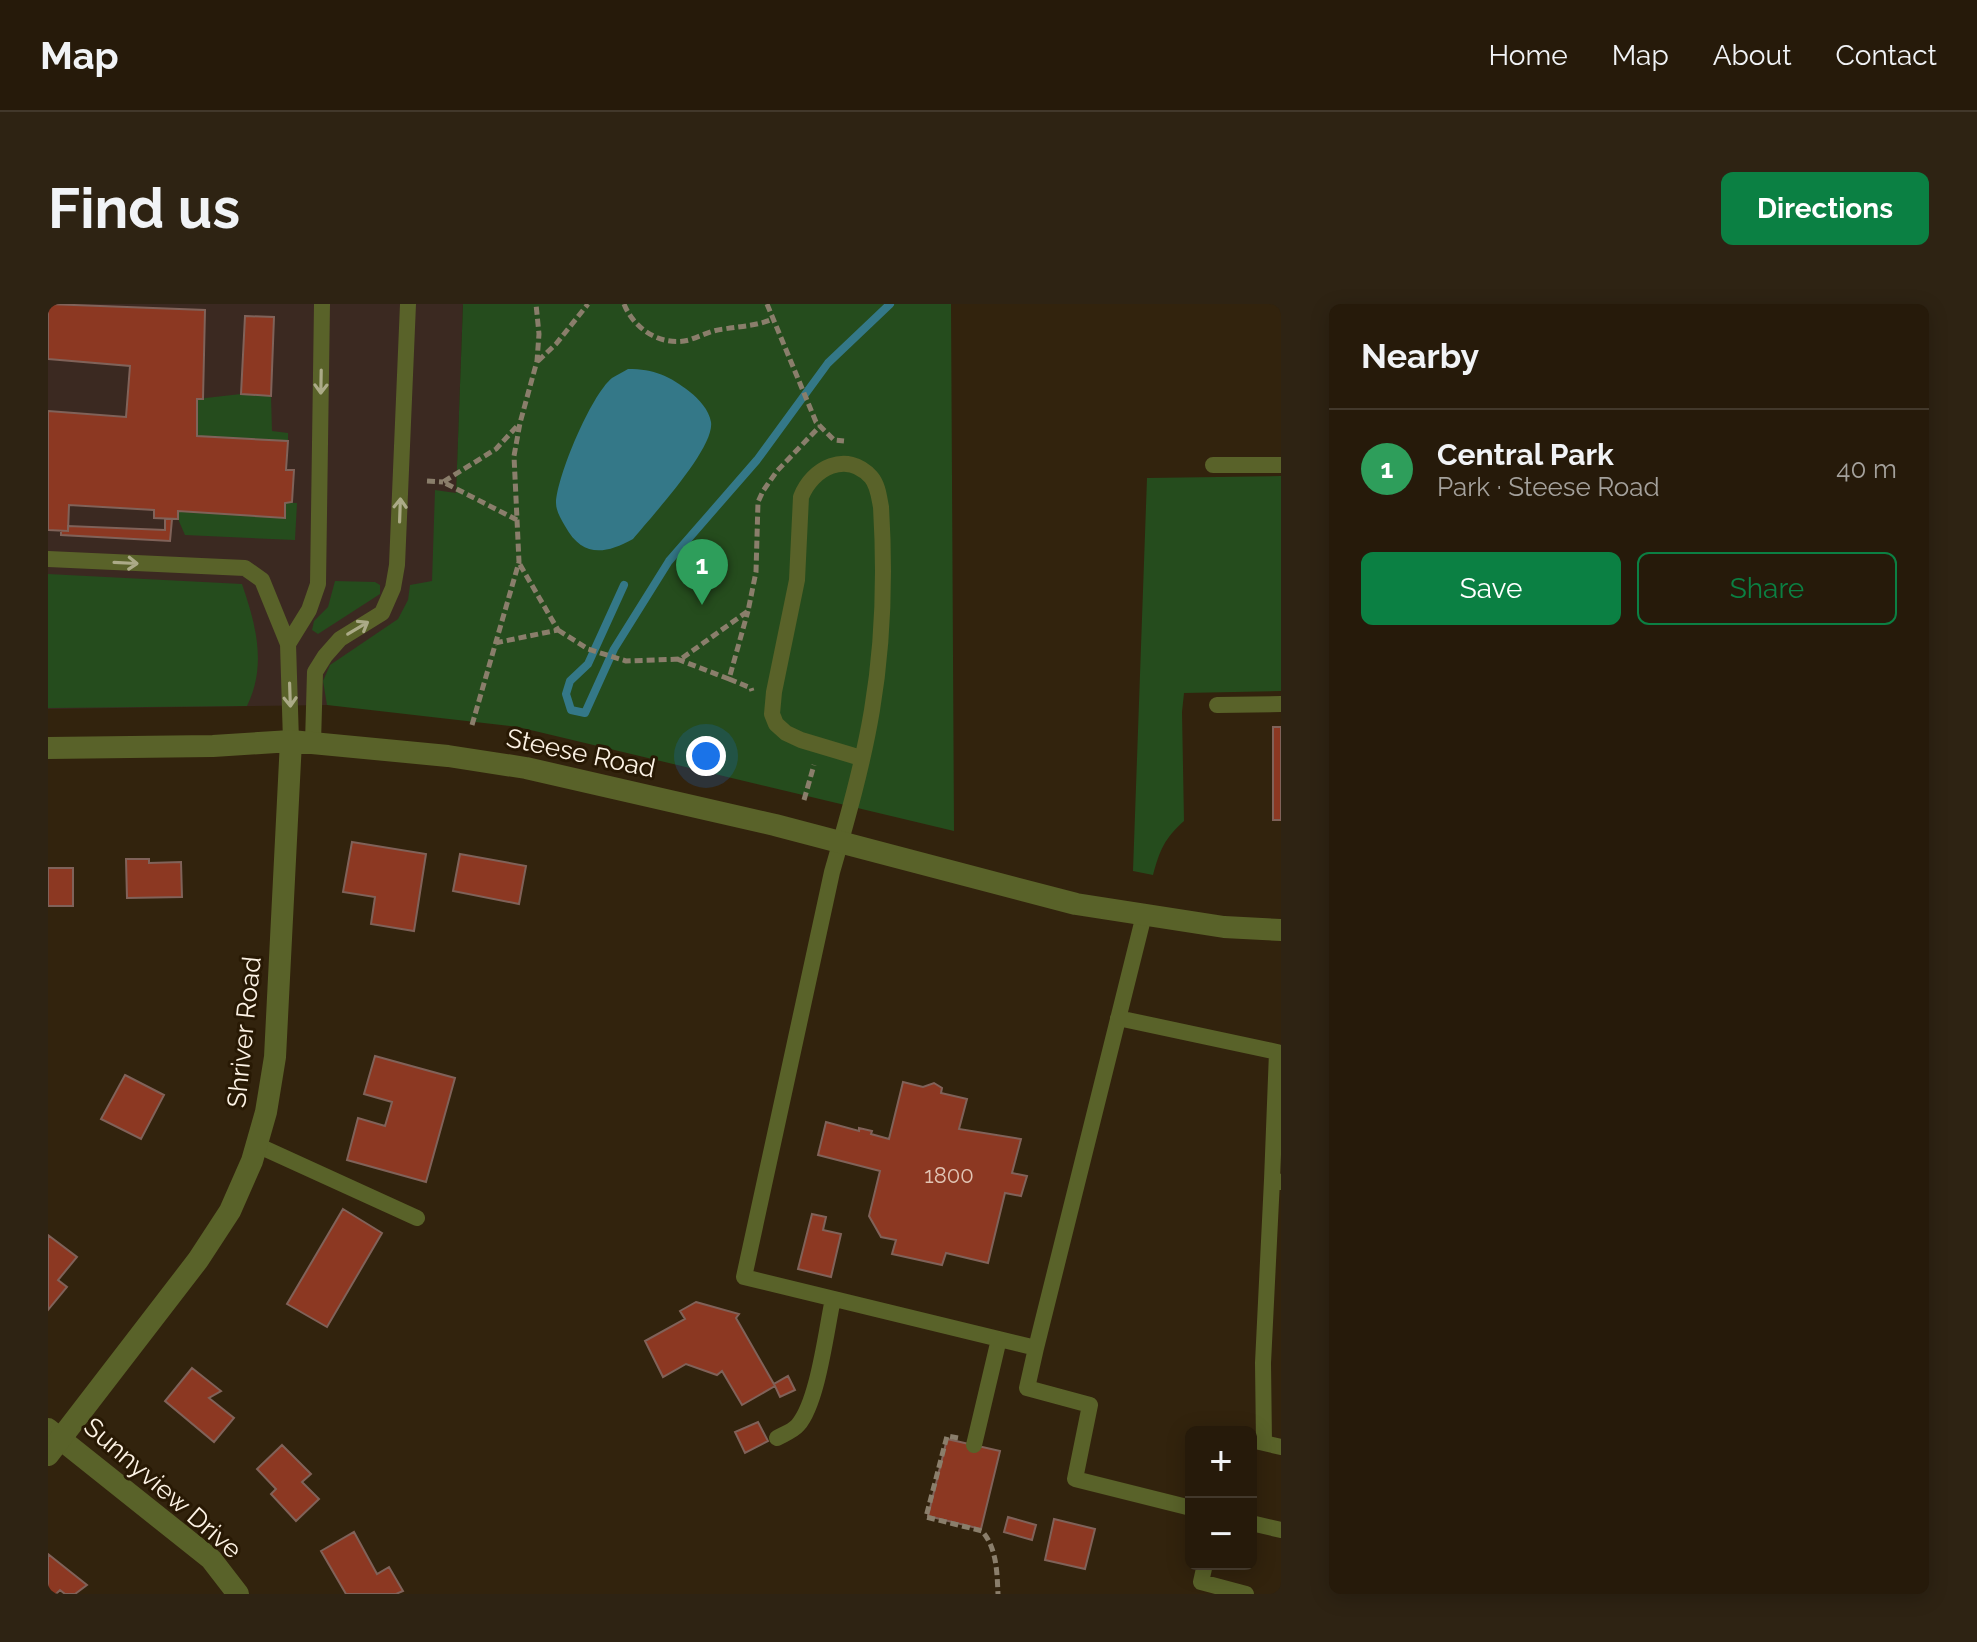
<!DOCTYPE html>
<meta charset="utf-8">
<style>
body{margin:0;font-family:Raleway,sans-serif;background:#2e2313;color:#f1f3f6}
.controls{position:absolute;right:24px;bottom:24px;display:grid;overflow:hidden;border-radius:12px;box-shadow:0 4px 20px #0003}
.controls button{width:72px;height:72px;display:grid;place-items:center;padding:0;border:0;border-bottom:2px solid #42382b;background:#261a0a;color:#f1f3f6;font:40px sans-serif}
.you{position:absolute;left:658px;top:452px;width:28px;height:28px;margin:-20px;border:6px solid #fff;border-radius:50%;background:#1a73e8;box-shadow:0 0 0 12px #1a73e833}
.badge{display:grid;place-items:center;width:52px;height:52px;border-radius:50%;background:#0b8043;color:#fff;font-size:26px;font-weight:700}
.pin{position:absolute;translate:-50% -66px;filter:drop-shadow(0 2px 4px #0008)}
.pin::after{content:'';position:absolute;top:42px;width:28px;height:24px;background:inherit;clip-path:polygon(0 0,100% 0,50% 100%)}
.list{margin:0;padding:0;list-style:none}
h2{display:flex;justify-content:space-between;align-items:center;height:104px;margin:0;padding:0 32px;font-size:34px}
h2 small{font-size:26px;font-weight:400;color:#a4a19c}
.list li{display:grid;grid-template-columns:52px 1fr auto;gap:24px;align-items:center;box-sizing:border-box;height:120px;padding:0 32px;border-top:2px solid #42382b}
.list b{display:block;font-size:30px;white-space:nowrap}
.list p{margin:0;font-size:26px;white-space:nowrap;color:#a4a19c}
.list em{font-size:26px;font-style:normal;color:#a4a19c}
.actions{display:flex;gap:16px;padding:24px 32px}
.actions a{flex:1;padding:18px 0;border:2px solid #0b8043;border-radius:12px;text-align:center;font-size:28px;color:#0b8043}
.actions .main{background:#0b8043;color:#fff}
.map{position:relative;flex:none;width:1233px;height:1290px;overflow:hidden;border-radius:12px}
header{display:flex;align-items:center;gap:48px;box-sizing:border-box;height:112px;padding:0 40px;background:#261a0a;border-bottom:2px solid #42382b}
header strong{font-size:38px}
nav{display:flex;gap:44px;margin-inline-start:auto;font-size:28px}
.intro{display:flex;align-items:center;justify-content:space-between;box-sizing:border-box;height:192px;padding:0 48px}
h1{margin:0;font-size:56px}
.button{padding:20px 36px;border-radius:12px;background:#0b8043;color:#fff;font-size:28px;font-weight:700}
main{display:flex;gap:48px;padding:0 48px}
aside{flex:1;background:#261a0a;border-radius:12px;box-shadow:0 4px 20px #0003}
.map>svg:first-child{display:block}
.education{fill:#3b2921}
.green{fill:#254c1d}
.water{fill:#347888}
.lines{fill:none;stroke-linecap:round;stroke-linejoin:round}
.stream{stroke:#347888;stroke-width:8}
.building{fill:#8c3822;stroke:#806259;stroke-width:2}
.path{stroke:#8a7e6b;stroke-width:5;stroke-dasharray:8 4;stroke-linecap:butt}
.service{stroke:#596229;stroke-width:16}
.minor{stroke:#596229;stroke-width:22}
.tertiary{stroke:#596229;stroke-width:22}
.oneway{stroke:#abaa87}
.labels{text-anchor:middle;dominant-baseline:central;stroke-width:6;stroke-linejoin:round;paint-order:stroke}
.number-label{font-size:22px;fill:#e1c4b4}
.street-label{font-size:26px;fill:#fdf3e5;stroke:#281904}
</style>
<header>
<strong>Map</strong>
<nav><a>Home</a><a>Map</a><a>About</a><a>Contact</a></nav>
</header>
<div class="intro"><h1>Find us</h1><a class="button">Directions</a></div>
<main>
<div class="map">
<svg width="1233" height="1290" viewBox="0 0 1233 1290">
<rect width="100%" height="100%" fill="#32230d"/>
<path class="education" d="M0 0H415L400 413 283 401 0 405Z"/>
<path class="green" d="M415 0H903L906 527 470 423 279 401 275 377 282 361 350 315 360 296 362 281 384 277 387 186 408 189Z
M193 90 223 92 224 127 240 129V137L149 132V95Z
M1233 172V387L1136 389 1134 408 1136 517C1116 535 1112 546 1105 571L1085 567 1099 174Z
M237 199H249L247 236 137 231 130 215V207L237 214Z
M0 270 194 280C208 321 219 361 199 402L0 404Z
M287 277 327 278 332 281V290L270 330 264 326 266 317 280 303Z"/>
<path class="water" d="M580 65C606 65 622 72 642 88 651 95 661 106 663 118 667 144 603 213 585 235 556 251 534 253 517 222 513 215 508 207 508 199 509 172 543 91 564 74 569 71 575 68 580 65Z"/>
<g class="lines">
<path class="stream" d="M576 281 540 360 522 377 518 390 523 406 537 409 566 345 621 257 709 156 780 59 842 0"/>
</g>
<path class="building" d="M0 0 157 6 155 95H149V132L240 137 238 166H246L244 198 237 199V214L130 207V215L106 214V206L21 201 20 227 0 226V107L78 113 82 62 0 55Z
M197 12 226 13 223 92 193 90Z
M117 215H124L122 237 13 231V227H20V222L117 226Z
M1225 423H1233V516H1225Z
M304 538 378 550 366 627 323 620 327 593 295 588Z
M412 550 478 562 471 600 405 587Z
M78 555H101V559L133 558 134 593 79 594Z
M0 564H25V602H0Z
M327 752 407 774 378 878 299 856 310 814 337 822 344 798 316 790Z
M77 771 116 791 93 835 53 815Z
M855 778 875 783 886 779 894 784 893 789 919 795 911 825 973 835 964 869 979 872 973 892 957 889 940 959 898 949 894 961 844 950 848 936 833 933 821 912 832 867 770 851 778 818 811 827V824L824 827 823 830 841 835Z
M295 905 334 929 279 1023 239 1000Z
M764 910 778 913 775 926 793 930 783 973 750 965Z
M0 931 29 953 10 976 19 983 0 1006Z
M648 998 691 1010 688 1014 727 1082 694 1101 674 1067 669 1071 638 1060 615 1073 597 1037 637 1015 632 1007Z
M144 1064 173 1087 161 1094 186 1114 166 1138 117 1097Z
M740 1072 747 1086 732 1093 726 1080Z
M710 1118 720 1137 697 1149 687 1128Z
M899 1135 952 1147 933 1225 880 1212Z
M234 1141 263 1170 254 1178 271 1195 248 1217 223 1190 228 1185 209 1165Z
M960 1213 988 1221 984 1236 956 1228Z
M1006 1215 1047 1225 1037 1265 997 1256Z
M306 1228 329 1270 341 1263 355 1287 348 1290H298L273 1247Z
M0 1250 39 1281 27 1290H17L12 1286 8 1290H0Z"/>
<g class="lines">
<path class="path" d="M576 0C586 25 613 43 641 36 653 32 664 26 676 25 694 22 708 22 725 15
M719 0 768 118 786 136 796 137
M490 57 508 40 540 0
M379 177 395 178
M469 216 395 178 448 145 471 120
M510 326 540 345 578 357 633 355 700 307 708 268 710 198 715 187 729 167 772 122
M447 339 510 326 471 259
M629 355 681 375 700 307
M681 375 703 384 704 387
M424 421 471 258 466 152 472 119 489 57 491 30 488 0
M756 496 766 461
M910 1134 899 1132 878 1213 934 1227C949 1244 949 1269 950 1290"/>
<path class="service" d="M1165 161H1233
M0 255 197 264 214 276 240 340 243 437
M240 340 261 306 270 280 274 0
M1169 401 1233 400
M265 439 267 368 277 352 292 335 334 309 345 284 349 261 360 0
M813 454 753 436 738 429 728 420 724 410 726 388 749 276 753 193C764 164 799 146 823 173 830 181 831 193 833 203 837 269 835 341 824 406 815 460 799 516 784 568L696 973 988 1044 1096 611
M1070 714 1229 748 1224 876 1233 878
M209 841 369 914
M988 1044 979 1084 1042 1101 1027 1175 1143 1204
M729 1134C736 1130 745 1127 750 1121 770 1098 778 1027 785 995
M1203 1136 1216 1139 1215 1059 1224 876
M1216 1139 1233 1143
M926 1141 951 1035
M1203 1219 1233 1226
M1157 1260 1153 1278 1198 1290"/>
<path class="minor" d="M0 1125 163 1255 190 1290"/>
<path class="tertiary" d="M0 444 165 442 243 437 400 452 478 464 727 521 1028 600 1176 623 1233 626
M0 1151 150 956 182 907 204 857 218 808 227 753 243 437"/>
</g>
<defs><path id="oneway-shaft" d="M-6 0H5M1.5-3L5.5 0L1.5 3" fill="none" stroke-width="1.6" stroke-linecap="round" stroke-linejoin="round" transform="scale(2)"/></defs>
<g class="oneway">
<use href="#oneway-shaft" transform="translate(273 78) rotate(91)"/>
<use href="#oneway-shaft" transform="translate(352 206) rotate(-88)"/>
<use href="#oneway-shaft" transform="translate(78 259) rotate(3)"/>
<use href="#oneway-shaft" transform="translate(310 324) rotate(-31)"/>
<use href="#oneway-shaft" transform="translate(242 391) rotate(88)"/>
</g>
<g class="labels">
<g class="number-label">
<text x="901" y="871">1800</text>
</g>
<g class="street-label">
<text transform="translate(533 449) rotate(12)">Steese Road</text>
<text transform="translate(196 728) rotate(-84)">Shriver Road</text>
<text transform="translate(115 1184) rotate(41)">Sunnyview Drive</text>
</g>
</g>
</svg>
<div class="controls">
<button>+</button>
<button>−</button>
</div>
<div class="you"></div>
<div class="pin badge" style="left:654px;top:301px;background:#2e9e5b">1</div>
</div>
<aside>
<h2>Nearby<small></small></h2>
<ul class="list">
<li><span class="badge" style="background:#2e9e5b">1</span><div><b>Central Park</b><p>Park · Steese Road</p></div><em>40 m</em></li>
</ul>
<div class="actions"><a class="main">Save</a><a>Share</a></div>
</aside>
</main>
